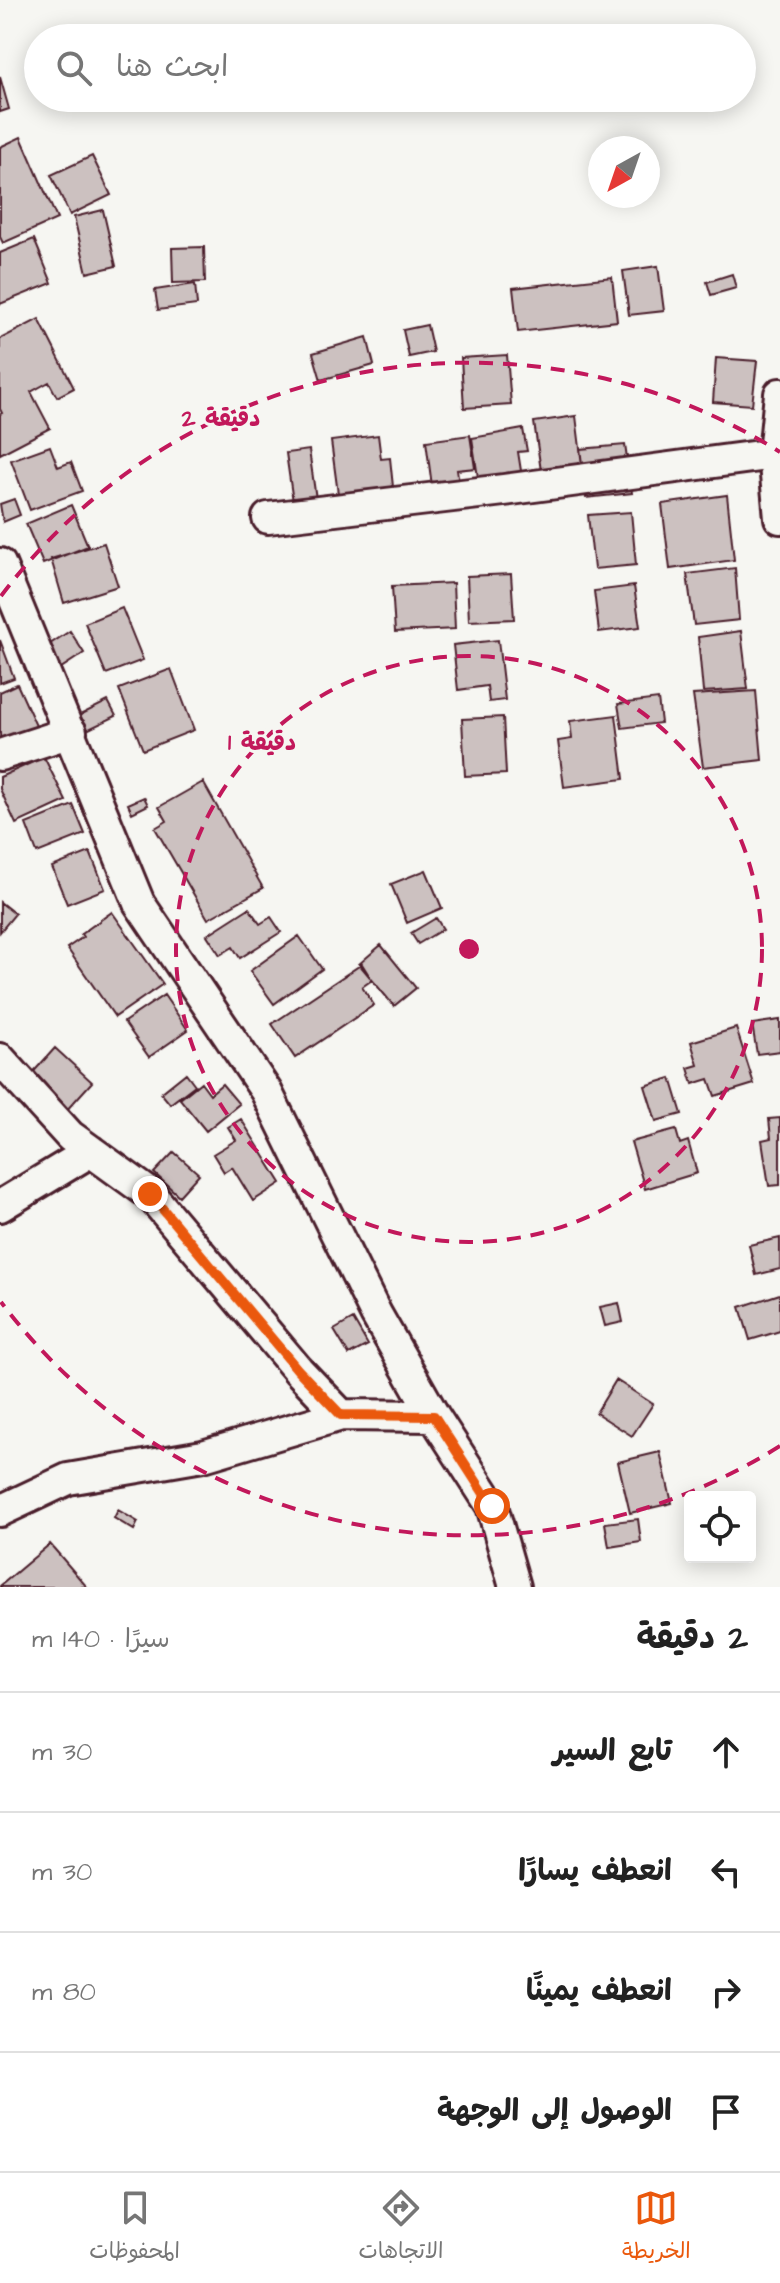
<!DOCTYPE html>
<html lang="ar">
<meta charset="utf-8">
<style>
body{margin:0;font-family:"Architects Daughter","Playpen Sans Arabic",sans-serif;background:#f6f6f6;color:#222;direction:rtl}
.controls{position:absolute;right:24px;bottom:24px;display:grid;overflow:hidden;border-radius:8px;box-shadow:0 4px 20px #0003}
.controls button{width:72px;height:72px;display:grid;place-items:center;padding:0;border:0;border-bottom:2px solid #e0e0e0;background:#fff;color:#222;font:40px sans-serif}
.compass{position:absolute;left:588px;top:136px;width:72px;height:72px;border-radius:50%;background:#fff;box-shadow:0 4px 20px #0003;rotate:220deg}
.stop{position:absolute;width:24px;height:24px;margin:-18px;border:6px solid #ea580c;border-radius:50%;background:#fff}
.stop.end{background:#ea580c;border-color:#fff;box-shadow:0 2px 8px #0008}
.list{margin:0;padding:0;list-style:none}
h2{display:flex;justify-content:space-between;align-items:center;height:104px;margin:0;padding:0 32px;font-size:34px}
h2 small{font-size:26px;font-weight:400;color:#767676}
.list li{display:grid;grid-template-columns:52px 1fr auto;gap:24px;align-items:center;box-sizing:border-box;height:120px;padding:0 32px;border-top:2px solid #e0e0e0}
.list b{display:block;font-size:30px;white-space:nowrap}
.list em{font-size:26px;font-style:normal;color:#767676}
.icon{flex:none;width:44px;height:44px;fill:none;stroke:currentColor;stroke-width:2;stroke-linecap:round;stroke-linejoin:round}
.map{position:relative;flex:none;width:780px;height:1587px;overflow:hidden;direction:ltr}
.search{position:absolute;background:#fff;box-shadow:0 4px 20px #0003;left:24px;right:24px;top:24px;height:88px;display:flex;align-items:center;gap:20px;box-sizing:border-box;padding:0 28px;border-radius:44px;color:#767676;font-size:30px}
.sheet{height:584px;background:#fff}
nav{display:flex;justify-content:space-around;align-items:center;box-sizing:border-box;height:112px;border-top:2px solid #e0e0e0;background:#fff;font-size:22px;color:#767676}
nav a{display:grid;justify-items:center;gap:4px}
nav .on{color:#ea580c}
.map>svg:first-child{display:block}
.building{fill:#ccc1c0;stroke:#4a1f2b;stroke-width:2}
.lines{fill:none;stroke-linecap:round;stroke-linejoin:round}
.minor-casing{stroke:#4a1f2b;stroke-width:36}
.minor{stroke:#f6f6f2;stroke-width:30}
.route{stroke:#ea580c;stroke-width:10}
.ring{fill:none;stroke:#c2185b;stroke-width:4;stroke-dasharray:14 10}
.centre{fill:#c2185b;stroke:#f6f6f2;stroke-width:4}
.ring-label{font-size:24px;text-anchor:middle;font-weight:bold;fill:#c2185b;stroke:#f6f6f2;stroke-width:6;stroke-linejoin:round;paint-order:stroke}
</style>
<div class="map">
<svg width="780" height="1587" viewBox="0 0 780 1587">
<rect width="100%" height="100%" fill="#f6f6f2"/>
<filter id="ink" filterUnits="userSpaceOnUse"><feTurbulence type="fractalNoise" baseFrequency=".0125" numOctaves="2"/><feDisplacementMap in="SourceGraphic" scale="16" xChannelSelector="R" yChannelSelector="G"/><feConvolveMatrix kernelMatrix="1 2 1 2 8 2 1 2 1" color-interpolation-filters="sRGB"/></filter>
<g filter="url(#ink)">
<path class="building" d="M0 77 9 109 0 112Z
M21 137 57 219 3 243 0 237V147Z
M92 156 111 195 70 215 51 175Z
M103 210 116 266 87 273 74 217Z
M34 239 52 283 0 304V253Z
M204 247 205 282 173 283 172 248Z
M658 266 664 311 629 315 623 271Z
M732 274 736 288 711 295 707 282Z
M612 277 617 321 518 332 513 288Z
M195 284 197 305 158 310 155 290Z
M39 319 74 388 57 397 49 382 31 392 50 428 0 454V414L2 413 0 409V339Z
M427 325 433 352 409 357 403 330Z
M367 337 374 365 321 380 313 353Z
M507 355 511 405 464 408 461 358Z
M716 358 757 361 752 405 713 402Z
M576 416 583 472 542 478 534 422Z
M523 429 527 451 518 452 522 477 479 484 472 438Z
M378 435 381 459 390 458 393 487 338 494 331 441Z
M470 435 475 468 457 470 459 482 432 486 426 441Z
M625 445 632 493 586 498 580 449Z
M50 446 58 467 71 462 82 491 30 510 11 460Z
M309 450 317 506 294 509 286 453Z
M727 495 734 560 670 569 662 504Z
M14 499 20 515 3 522 0 504Z
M71 505 88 546 43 564 26 524Z
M631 512 636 565 594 569 588 515Z
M104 543 118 586 64 603 51 559Z
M735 568 739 620 694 625 687 574Z
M511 574 514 619 469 621 467 576Z
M453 583 455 629 395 632 392 586Z
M634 586 640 627 599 632 594 591Z
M122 608 143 660 106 674 85 623Z
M70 631 84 653 61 668 47 646Z
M741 631 748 689 703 692 698 637Z
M0 640 14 678 0 683Z
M498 640 505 700 489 702 487 686 458 690 453 645Z
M171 669 194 730 143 750 119 689Z
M17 684 37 728 0 746V692Z
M756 691 762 760 703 767 693 695Z
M658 699 661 723 622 728 618 704Z
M108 701 116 716 87 730 80 715Z
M616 715 624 779 564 787 558 741 572 739 570 721Z
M503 717 506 774 465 776 462 719Z
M44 757 66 801 16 824 0 789V777Z
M203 782 263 888 208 919 155 828 167 821 159 807Z
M144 797 148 805 132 813 128 804Z
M73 805 85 834 37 853 26 824Z
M90 852 105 889 67 904 52 867Z
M426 870 442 908 407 923 391 884Z
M0 902 15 914 0 932Z
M249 908 260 924 271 917 281 932 240 958 233 947 220 955 207 935Z
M112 912 163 984 115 1017 67 948 83 937 81 934Z
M436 918 443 929 418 944 411 933Z
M299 936 322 969 274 1004 250 971Z
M381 945 416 988 394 1006 359 964Z
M362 964 372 980 362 987 374 1005 295 1058 272 1024Z
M164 995 188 1030 149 1057 124 1022Z
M780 1020V1051L757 1054 752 1024Z
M736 1028 754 1084 715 1096 709 1079 693 1084 688 1068 698 1065 691 1042Z
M55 1048 92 1082 65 1112 28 1078Z
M186 1073 195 1085 170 1104 161 1093Z
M671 1078 682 1114 656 1121 645 1086Z
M201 1082 210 1094 222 1084 239 1104 206 1131 180 1099Z
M780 1118V1185L769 1186 762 1140 771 1138 769 1119Z
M241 1119 281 1183 253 1201 232 1167 224 1172 213 1154 236 1140 228 1127Z
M676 1130 680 1144 688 1141 697 1173 645 1189 631 1142Z
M174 1152 199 1174 179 1196 154 1173Z
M780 1238V1269L756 1275 749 1245Z
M780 1294V1331L750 1340 740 1307Z
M619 1303 623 1322 605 1326 600 1307Z
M353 1319 368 1345 349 1355 334 1330Z
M616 1380 653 1404 632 1436 596 1413Z
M660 1452 672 1503 630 1513 618 1462Z
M118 1510 138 1522 134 1530 114 1518Z
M638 1519 641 1542 609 1547 605 1523Z
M50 1544 87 1587H0V1586Z"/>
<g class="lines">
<g class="minor-casing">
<path id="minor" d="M780 394 774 454 780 518
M268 518 504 490 774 454
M0 564 139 903 266 1091 376 1314 434 1416 492 1506 515 1587
M0 755 71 732
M0 1059 70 1136 150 1194 298 1370 341 1415
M0 1206 91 1151
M0 1511 68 1479 203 1456 341 1415 434 1416"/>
</g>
<use href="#minor" class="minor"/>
</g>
</g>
<g class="lines" filter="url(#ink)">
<path class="route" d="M150 1194 298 1370 341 1415 434 1416 492 1506"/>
</g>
<g class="ring">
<circle cx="469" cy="949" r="293"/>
<path d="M780 1446A586 586 0 0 1 1 1302M1 596A586 586 0 0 1 780 452"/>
</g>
<circle cx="469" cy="949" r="12" class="centre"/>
<g class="ring-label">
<text x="221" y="426">2 دقيقة</text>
<text x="262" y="750">1 دقيقة</text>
</g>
</svg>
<div class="controls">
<button><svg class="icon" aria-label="locate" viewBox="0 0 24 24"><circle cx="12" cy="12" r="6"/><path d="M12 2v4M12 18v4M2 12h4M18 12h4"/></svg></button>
</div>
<svg class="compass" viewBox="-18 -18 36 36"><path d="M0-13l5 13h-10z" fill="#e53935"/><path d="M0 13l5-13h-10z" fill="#767676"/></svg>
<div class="stop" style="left:492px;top:1506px"></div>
<div class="stop end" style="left:150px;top:1194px"></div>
<div class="search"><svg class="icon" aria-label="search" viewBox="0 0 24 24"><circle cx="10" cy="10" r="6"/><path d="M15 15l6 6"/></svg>ابحث هنا</div>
</div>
<section class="sheet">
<h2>2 دقيقة<small>سيرًا · 140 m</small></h2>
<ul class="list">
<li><svg class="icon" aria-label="ahead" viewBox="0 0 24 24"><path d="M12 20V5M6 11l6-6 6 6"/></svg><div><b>تابع السير</b></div><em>30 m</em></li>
<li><svg class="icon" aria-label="left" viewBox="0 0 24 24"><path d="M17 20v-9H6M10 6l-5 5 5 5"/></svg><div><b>انعطف يسارًا</b></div><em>30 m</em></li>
<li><svg class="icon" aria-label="right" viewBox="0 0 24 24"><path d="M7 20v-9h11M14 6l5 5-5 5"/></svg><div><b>انعطف يمينًا</b></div><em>80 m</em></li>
<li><svg class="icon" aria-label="arrive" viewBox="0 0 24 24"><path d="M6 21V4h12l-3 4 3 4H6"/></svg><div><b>الوصول إلى الوجهة</b></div></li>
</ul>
</section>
<nav>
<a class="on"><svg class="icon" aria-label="map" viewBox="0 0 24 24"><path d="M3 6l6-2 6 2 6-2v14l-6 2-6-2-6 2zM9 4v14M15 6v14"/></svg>الخريطة</a>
<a><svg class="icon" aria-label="directions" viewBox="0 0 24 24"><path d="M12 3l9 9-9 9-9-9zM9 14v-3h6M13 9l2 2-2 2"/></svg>الاتجاهات</a>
<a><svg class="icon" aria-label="saved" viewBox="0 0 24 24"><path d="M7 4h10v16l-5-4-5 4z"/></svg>المحفوظات</a>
</nav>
